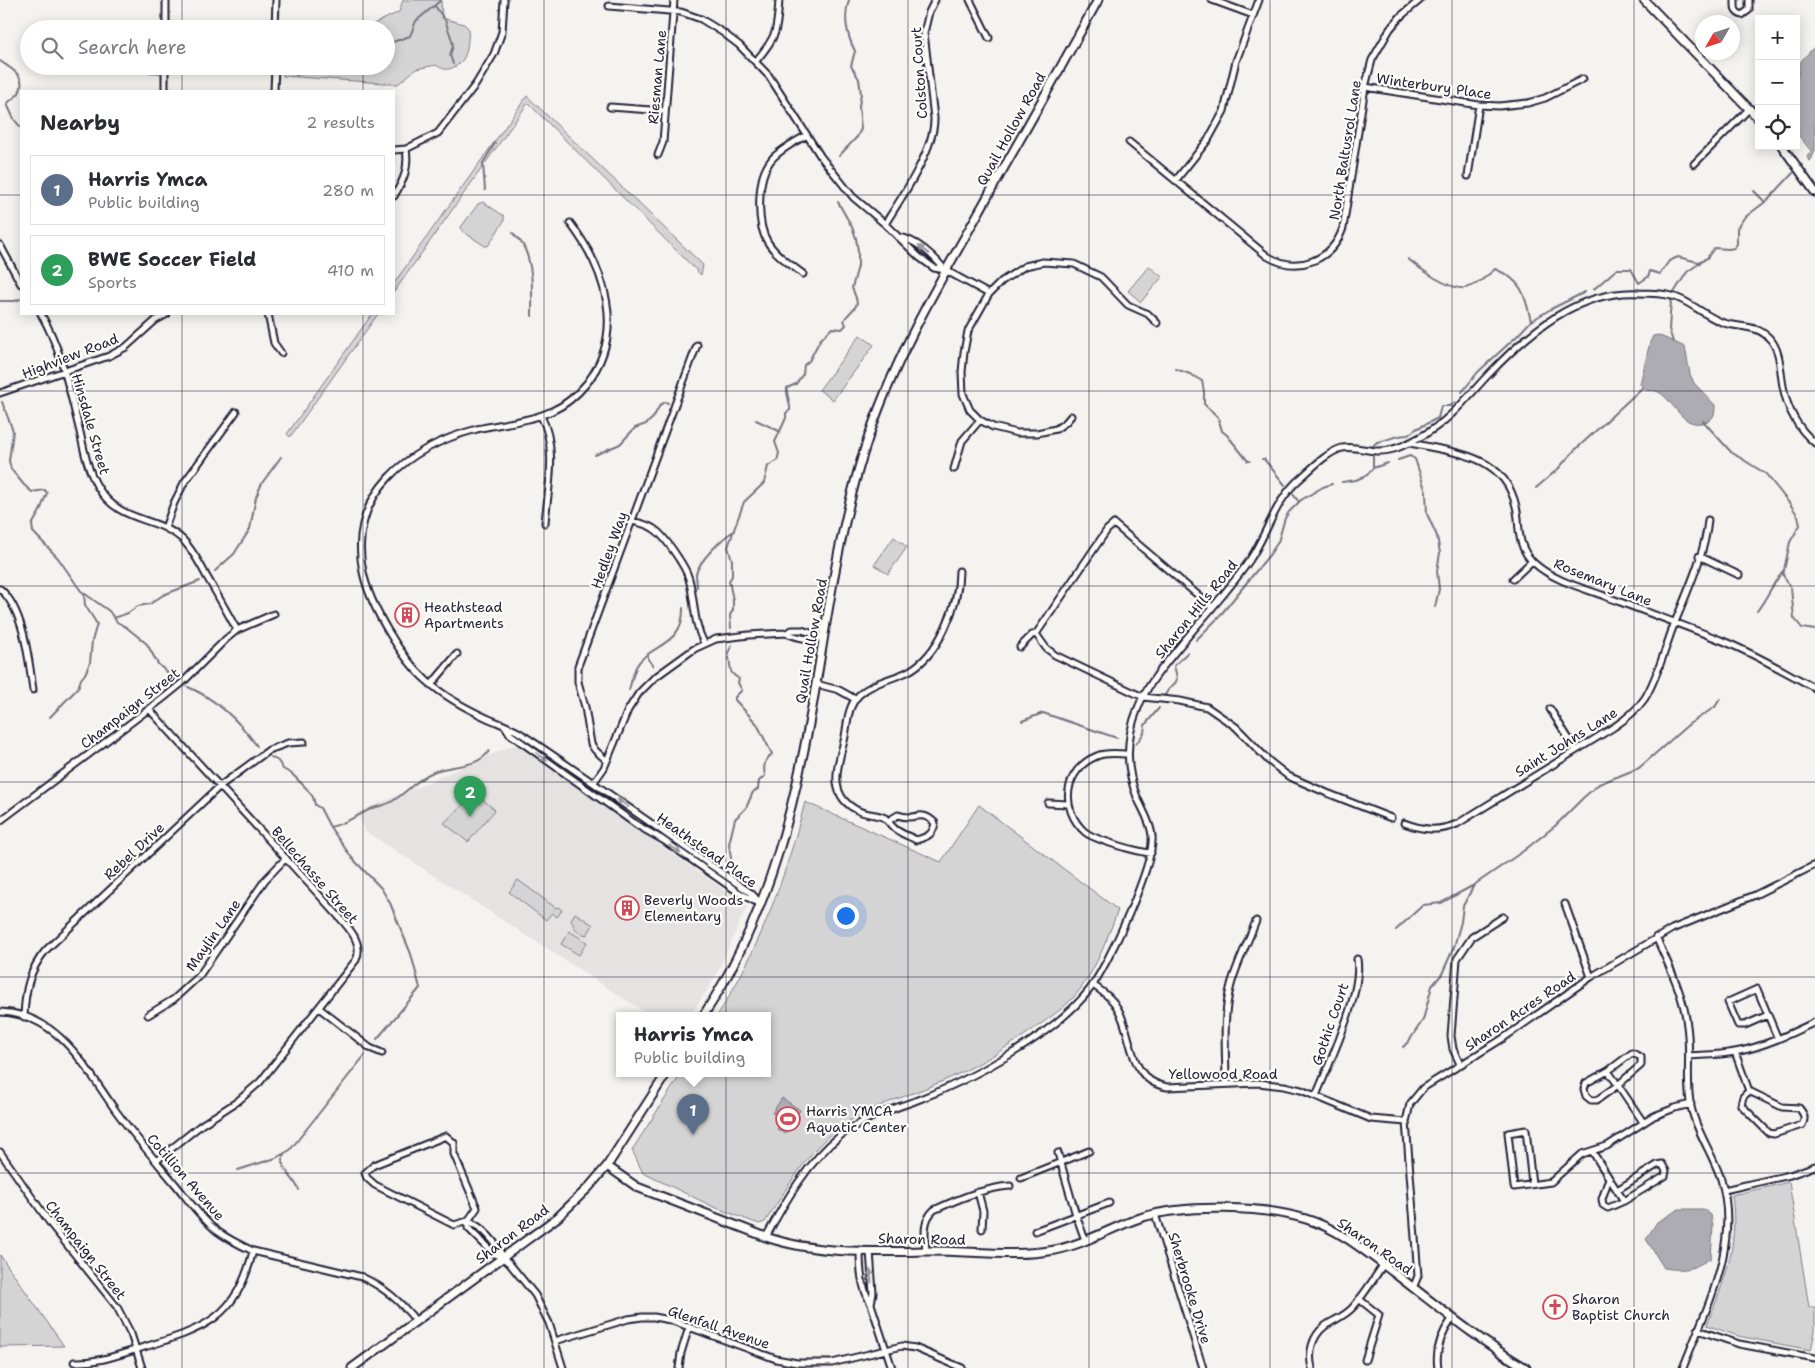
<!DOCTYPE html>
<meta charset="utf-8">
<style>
body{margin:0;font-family:"Shantell Sans",sans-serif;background:#f7f7f7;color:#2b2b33}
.controls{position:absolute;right:15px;top:15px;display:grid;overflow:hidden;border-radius:0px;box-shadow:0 2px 12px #0003}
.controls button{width:45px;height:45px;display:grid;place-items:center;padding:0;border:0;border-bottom:1px solid #e1e1e2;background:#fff;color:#2b2b33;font:25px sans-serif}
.compass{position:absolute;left:1695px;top:15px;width:45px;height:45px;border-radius:50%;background:#fff;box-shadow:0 2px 12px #0003;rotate:231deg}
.you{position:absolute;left:845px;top:915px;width:18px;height:18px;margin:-12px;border:4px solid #fff;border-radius:50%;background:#1a73e8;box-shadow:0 0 0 8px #1a73e833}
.badge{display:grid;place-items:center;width:32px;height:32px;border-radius:50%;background:#d1495b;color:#fff;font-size:16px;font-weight:700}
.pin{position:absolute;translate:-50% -41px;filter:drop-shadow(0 1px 2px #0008)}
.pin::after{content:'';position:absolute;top:26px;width:18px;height:15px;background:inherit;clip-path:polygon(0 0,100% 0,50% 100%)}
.popup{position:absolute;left:616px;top:1012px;width:155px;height:65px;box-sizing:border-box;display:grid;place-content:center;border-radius:0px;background:#fff;filter:drop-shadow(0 1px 4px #0005);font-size:16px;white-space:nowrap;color:#7c7c81}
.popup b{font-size:19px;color:#2b2b33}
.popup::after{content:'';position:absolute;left:50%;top:100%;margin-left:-10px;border:10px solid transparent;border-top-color:#fff}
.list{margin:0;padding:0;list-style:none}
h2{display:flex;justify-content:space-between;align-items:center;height:65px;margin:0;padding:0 20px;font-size:21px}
h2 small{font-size:16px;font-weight:400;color:#7c7c81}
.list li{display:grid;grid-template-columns:32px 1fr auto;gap:15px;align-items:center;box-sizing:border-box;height:70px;margin:0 10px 10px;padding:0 10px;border:1px solid #e1e1e2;border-radius:0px}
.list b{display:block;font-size:19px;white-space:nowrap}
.list p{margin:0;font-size:16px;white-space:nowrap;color:#7c7c81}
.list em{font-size:16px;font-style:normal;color:#7c7c81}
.icon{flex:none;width:28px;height:28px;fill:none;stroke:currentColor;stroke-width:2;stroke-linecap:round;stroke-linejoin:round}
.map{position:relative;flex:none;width:1815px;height:1368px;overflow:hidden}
.search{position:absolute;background:#fff;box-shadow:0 2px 12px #0003;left:20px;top:20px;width:375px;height:55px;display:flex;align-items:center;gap:12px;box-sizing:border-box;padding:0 18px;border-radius:28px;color:#7c7c81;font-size:19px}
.panel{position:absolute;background:#fff;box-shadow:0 2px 12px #0003;left:20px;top:90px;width:375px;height:225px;border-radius:0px}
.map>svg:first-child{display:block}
.built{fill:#e4e3e2}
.green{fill:#d5d4d5;stroke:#7c7b88}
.water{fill:#acacb2;stroke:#757582}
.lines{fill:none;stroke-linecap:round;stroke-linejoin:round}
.stream{stroke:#757582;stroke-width:2}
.street-casing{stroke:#22223b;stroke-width:9}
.secondary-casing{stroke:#22223b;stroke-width:11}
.street{stroke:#fdfcf7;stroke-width:5}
.secondary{stroke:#fdfcf7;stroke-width:7}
.oneway{fill:#9a9aa2}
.grid{fill:none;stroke:#22223b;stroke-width:1;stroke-opacity:0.55}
.labels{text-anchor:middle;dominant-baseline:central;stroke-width:4.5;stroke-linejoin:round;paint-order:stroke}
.street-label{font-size:14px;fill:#22223b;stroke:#fdfcf7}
.poi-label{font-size:14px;fill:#22223b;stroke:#fdfcf7;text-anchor:start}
</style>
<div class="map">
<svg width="1815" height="1368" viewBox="0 0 1815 1368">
<rect width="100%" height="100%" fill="#f4f3ef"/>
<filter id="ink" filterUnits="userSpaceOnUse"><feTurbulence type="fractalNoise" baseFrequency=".02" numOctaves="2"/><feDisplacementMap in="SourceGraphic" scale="10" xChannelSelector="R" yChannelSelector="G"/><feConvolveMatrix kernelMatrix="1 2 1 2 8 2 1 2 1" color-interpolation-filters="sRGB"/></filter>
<g filter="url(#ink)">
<path class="built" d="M516 744 747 906 716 976 690 1016H651L365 831 357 813Z"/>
<path class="green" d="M403 0H441L442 18 464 24 469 29C467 44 469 60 454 67 447 71 442 69 436 65L416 69 398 84 283 76V66H386V29H363L399 12Z
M527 96 703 265 701 275 528 103 394 292V283Z
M483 202 504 216V221L488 246H485L462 231 461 227 478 204Z
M1149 266 1162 277 1141 302 1128 291Z
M372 314H378L290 437 287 434Z
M860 335 874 345 833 400 819 390Z
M894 537 907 547 888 574 874 565Z
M475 793 495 810 468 842 444 823Z
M805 802 941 862 979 805 1118 910C1108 936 1098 965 1081 988 1069 1005 1052 1016 1035 1028 1004 1050 972 1069 936 1084 903 1098 867 1107 837 1129 809 1149 784 1193 765 1222L759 1224 714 1207 643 1173 632 1150 681 1074H767V1016H717C759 951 786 876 805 802Z
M518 880 556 908 558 907 562 910 557 917 552 913 546 920 509 892Z
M575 913 593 925 587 935C577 933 575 929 571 920Z
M569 931 587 942 579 955 561 944Z
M1789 1182 1809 1307H1815V1331L1811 1350 1738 1336 1707 1325C1725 1278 1739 1248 1732 1195Z
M0 1255 64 1346 0 1347Z"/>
<path class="water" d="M1815 46V151L1811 160 1809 161 1807 157 1811 151 1796 132V84L1801 61Z
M1658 335 1685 347 1690 374 1694 383 1715 405C1715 411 1715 418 1708 421 1681 433 1674 397 1656 391 1653 390 1649 391 1645 390L1640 384 1650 342 1653 336Z
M782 1098 800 1110 785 1134 777 1129 783 1120 772 1113Z
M1679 1209H1704L1711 1215 1713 1226 1711 1258C1692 1270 1684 1271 1664 1268L1646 1239 1657 1222Z"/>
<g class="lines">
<path class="stream" d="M435 6 445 20 452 40 453 46 450 55 453 64
M386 43H390L410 36 416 21 441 0
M0 61C11 69 28 76 19 93 16 97 10 100 7 104L14 119 21 128
M296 75 307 72 314 66
M839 156 857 137 861 129 859 106 861 94 859 79 851 66 855 51C847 36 843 17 849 0
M485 190 483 163 495 143
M1754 191 1765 202
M513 233C516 238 521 241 523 245 534 266 532 293 532 316
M1408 259C1420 269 1449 290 1465 288 1476 286 1487 276 1495 269 1522 280 1525 294 1531 321
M1594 289 1617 269H1631L1639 283 1648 277 1650 271 1660 274 1669 261 1678 257 1698 262 1705 259
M1675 291 1687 272 1707 258 1714 248 1729 249 1734 248 1737 244V228L1744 218 1769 199 1793 173
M0 301H15L20 299
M1671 301 1669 329 1673 342
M1176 369 1190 374 1202 381 1204 392V404L1218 417 1222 431 1227 435 1248 461H1250
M1462 392 1478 372 1517 336 1531 321 1551 309 1585 292
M2 402 13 431 9 461 11 469 24 485 32 492 45 490 47 493 40 511 32 525 33 532 58 558 81 591 109 611 117 622 126 627 147 644 158 664 174 679
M756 420 779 431
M1703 421 1731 452 1766 474 1790 504 1798 516 1800 525 1790 542 1783 575 1791 588 1794 618 1802 628 1815 630
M1373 446 1377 442C1389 440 1395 435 1408 435L1416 429 1438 418 1441 406H1450L1455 402
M595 455 620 444 635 428 646 424 653 418 660 405 665 402 668 403
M1262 459H1264L1285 485
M1398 460 1410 456 1415 459 1426 492 1427 514 1437 536 1440 553 1437 571 1439 589 1435 607
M1373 468V456
M1342 482 1356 480 1367 475 1373 468 1388 463
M1536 488 1558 469 1574 451 1643 387
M1292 493 1299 502
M215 571 234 554 250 529 256 497 262 483 281 457
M697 587C697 583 696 578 696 574 699 561 722 538 734 531
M1757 611C1767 598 1773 583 1783 571
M114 618 128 613 138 606 150 604 163 595 200 581
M731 628 730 615 733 610V600L729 581 732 576V560L728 547 736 524 744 502 764 483 768 466 777 461 779 453 775 442 786 418V413L790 410C791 403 786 396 787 388L796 384 803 374 804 365 809 361 820 340 832 328 842 329 846 325 844 320C855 304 862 310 852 288L858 266V251L856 238 852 227 838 202
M1196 640 1218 618 1270 554 1278 542 1285 518 1289 512 1301 500 1323 487 1332 484
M732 645 728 653C730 658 730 672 732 673 734 676 737 677 739 679L738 683 742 690 735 697V700L757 724 772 754C764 761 763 766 765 776L759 781 758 789 753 792 746 808 735 819 729 844 732 866
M648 655V659L653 666
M188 687C216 699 239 721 257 746
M629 690C631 683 633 674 636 667 648 644 684 647 683 608
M1165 695C1173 679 1181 689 1174 666L1188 652
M50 717 78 688 81 679 85 674 90 663 92 641 97 624 85 605 84 594
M1022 721 1043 713 1117 738
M1136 744 1144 733 1145 725 1159 708
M271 757 278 761 283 769 292 774 306 788 313 797 315 805 320 808 330 827 352 858 381 888 390 903 411 954 420 988 377 1039
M330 827C346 824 359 814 373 808 379 806 386 805 391 802 406 793 417 779 433 772 451 764 477 769 489 751
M1396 930 1423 905 1441 903 1474 885 1522 852 1555 826 1583 798 1599 784 1639 768 1689 724 1715 707 1720 699
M1403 1047 1409 1041 1423 1020 1432 986 1442 974 1454 947 1461 922 1463 906 1474 885
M284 1154C278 1169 293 1175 299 1190
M238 1170 276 1158 290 1150 365 1055"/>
<g class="street-casing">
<path id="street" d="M970 0 989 38
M1212 0 1253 15
M1735 0C1735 8 1734 12 1742 15L1749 10V0
M609 6 681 12 701 19 722 32 739 45 769 76 821 157 853 197 885 224 919 257 934 268 945 270 989 294
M166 29V0
M275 29 276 0
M756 61C777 36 777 32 779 0
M84 66 165 69
M1365 87 1479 105 1499 106 1528 103 1545 98 1583 79
M165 91V67
M274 91 275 66
M610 107 665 111
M1129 142 1267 256C1297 274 1332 261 1343 228L1365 87 1372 60 1390 29 1401 16 1420 0
M394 150 406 149 438 133 476 84 494 54 502 32 504 0
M658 155 663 142 674 0
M1694 164 1750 108
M1468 176 1479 105
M1176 180 1208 140 1224 111 1236 61 1259 0
M394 196C404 180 409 168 406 149
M570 223C606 270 626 332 587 383 577 395 566 405 552 411 528 422 502 423 477 429 409 447 347 493 363 572 370 606 401 658 427 681 445 697 465 708 487 718 498 723 510 727 520 733 598 785 674 840 751 893L761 904
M885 224C902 197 935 149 934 118L924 33 929 12 935 0
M898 237C916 239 934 256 945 270
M0 245 21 284
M803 274C769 249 757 240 760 195 761 182 763 170 772 159 781 149 795 142 807 135
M41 314C62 350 70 393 80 432 84 451 88 470 97 486 119 524 155 515 182 539 193 550 200 564 207 577 217 594 227 612 237 630
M268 314 274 343 281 353
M0 393 109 356 126 347 156 320 167 314
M541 416C558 448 548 488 545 523
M1071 416 1066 422 1056 429 1037 433H1017L993 427 980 420 970 410 963 394 962 372 964 352 968 331 989 294 1002 281 1025 266 1043 262 1074 264 1101 277 1128 305 1148 314 1157 323
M1410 443C1461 454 1511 455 1518 518 1519 535 1520 550 1534 563 1553 580 1579 587 1602 595 1643 611 1683 625 1723 641 1755 654 1785 672 1815 688
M954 469 962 441 980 420
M632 521C639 523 648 524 654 529 664 535 686 567 689 579 695 601 693 622 704 643
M165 528 174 503 184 483 236 412
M1699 556 1739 575
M1513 579 1532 561
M0 589C24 609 29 661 33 690
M786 633C799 638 809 641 822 637
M1036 634 1046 648 1055 655 1143 697 1180 701 1207 707 1236 727 1269 761 1288 776 1327 793 1391 818
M1020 647 1032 635 1036 634 1107 530 1114 524 1212 607
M816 684 839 690 855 699
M431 685 457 654
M149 709 332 909C344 923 365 941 356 960L260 1082 238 1101 201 1125 156 1161
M1550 709 1576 750
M505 726 510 734 637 825 663 840 738 892 758 903
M1128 754C1118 754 1106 752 1097 756 1064 769 1059 809 1085 832 1095 840 1138 852 1151 853
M607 761 595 750 591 744 585 707 578 682V666L697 345
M594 782 604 768 628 710 639 693 654 678 694 649 716 639 749 635 786 633 792 630H802L823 637
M1048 803 1068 804
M0 821 161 700 182 683 226 639 237 630 274 614
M888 821 898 815C916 822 920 808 935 823 933 835 927 837 916 840 909 836 898 833 893 827 890 824 888 821 885 818 878 814 867 815 859 811 827 796 837 768 844 741 848 725 846 708 859 695 873 682 890 680 907 672 939 656 959 605 959 571
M1404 823C1423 830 1438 832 1457 824L1614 727C1626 719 1637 710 1645 698 1657 678 1664 652 1672 630 1685 596 1705 556 1708 520
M1565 904 1591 977
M1656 937C1669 966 1684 995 1687 1026 1691 1052 1686 1077 1690 1102 1695 1130 1712 1152 1721 1179 1741 1245 1706 1308 1683 1368
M1093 985C1103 992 1112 998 1118 1009 1134 1037 1127 1080 1167 1087L1258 1083 1284 1086 1301 1090 1371 1119 1406 1122
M319 1008 370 1048 382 1053
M0 1012C60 1014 86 1069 116 1111 135 1137 156 1161 176 1185 189 1201 201 1218 217 1231 228 1239 240 1245 253 1251L362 1277C385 1288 400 1301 416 1321
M148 1015 174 999 199 976 265 880 286 858
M1768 1015 1745 1025H1738L1728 1002 1757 989 1778 1039
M24 1017C25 991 29 970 46 950L220 786 269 750 288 743 304 742
M1735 1052 1749 1091 1782 1107 1799 1108C1804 1114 1806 1118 1802 1125L1774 1134 1769 1133 1741 1105 1743 1097 1749 1091
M1689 1056C1704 1055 1720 1055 1735 1052 1763 1047 1790 1034 1815 1022
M1460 1064 1453 1049 1451 1036 1457 959 1472 937 1503 917
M1608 1071 1586 1083 1584 1089 1586 1096 1591 1100H1597L1618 1085 1608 1071 1632 1053 1641 1057V1065L1618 1085 1643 1122
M1226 1084C1226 1052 1222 1017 1231 985 1237 963 1248 942 1256 921
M1316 1096C1329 1063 1363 993 1357 959
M446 1136 454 1143V1154L477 1208 468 1221 454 1225 375 1185 367 1178 365 1173 374 1165Z
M1592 1151 1609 1178 1602 1199 1603 1205 1608 1208 1624 1201 1609 1178
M0 1152 52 1226 117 1307 131 1334 142 1368
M1058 1153 1076 1215 1085 1240
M1021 1178 1089 1151
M1532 1184 1526 1130 1508 1133 1514 1187 1551 1182 1582 1154 1607 1146 1654 1116 1675 1108 1691 1104
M1617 1190 1657 1165 1662 1164 1666 1171 1665 1176 1624 1201
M1724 1190 1790 1175 1815 1166
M978 1192 983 1211 982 1229
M1155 1214 1203 1368
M1035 1231 1109 1203
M766 1237C784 1203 809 1160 840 1136 862 1119 889 1110 915 1101 969 1081 1055 1035 1090 989 1108 965 1155 864 1152 836 1151 822 1142 809 1137 797 1125 767 1126 737 1138 708 1146 687 1161 669 1175 652 1199 622 1227 593 1249 561 1268 533 1275 499 1302 477 1313 467 1328 452 1342 448 1354 446 1364 450 1376 451 1393 452 1407 444 1422 436 1452 419 1467 397 1489 374 1529 332 1578 290 1639 293 1650 293 1661 293 1672 296 1691 301 1705 317 1724 323 1740 328 1757 324 1770 339 1781 351 1780 371 1783 386 1787 409 1797 428 1815 443
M860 1250C860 1270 861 1287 871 1304L873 1293 870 1251
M926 1251C925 1237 922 1221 934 1210 958 1199 984 1188 1010 1186
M503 1258C498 1244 482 1226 468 1221V1228L493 1253 503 1258 509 1263 535 1295 549 1323 563 1368
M1413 1288 1418 1276 1406 1122 1410 1104 1423 1088 1502 1039 1591 977 1672 929 1755 895 1815 865
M1359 1299 1379 1315 1365 1360
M871 1304 892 1368
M1698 1330 1739 1344 1815 1358
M555 1341 628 1319 642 1317H654L670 1320 776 1359 797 1363H832L902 1346 915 1348 962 1368
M74 1362C98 1363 118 1355 141 1348 203 1329 236 1320 253 1251
M679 1368 681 1353 689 1327
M1312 1368C1308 1353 1312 1336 1325 1326 1335 1319 1346 1316 1354 1306 1365 1293 1374 1279 1383 1265
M1438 1368C1435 1350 1441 1334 1452 1319"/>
</g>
<g class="secondary-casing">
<path id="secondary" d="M1644 0 1759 119
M1782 146 1815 192
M703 1016C769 917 797 800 816 684 829 605 840 527 864 451 891 365 935 289 979 212 1019 141 1059 71 1098 0
M607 1166 637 1187 766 1237C815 1254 872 1252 924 1251 968 1250 1011 1258 1055 1250 1086 1244 1114 1226 1143 1217 1186 1204 1263 1206 1306 1219 1339 1229 1365 1251 1393 1272 1436 1305 1478 1340 1526 1368
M352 1368 558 1217 589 1187 607 1166 666 1074"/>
</g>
<use href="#street" class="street"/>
<use href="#secondary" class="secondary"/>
</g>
<defs><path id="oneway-solid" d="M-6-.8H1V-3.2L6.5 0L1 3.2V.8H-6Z" transform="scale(1.25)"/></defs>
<g class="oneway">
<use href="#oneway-solid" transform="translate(924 250) rotate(-143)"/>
<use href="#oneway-solid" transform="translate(542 757) rotate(36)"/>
<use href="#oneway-solid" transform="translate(623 803) rotate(-144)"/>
<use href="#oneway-solid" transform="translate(675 849) rotate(34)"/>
<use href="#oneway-solid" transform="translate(871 1276) rotate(-94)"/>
</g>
</g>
<path class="grid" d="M182 0V29M363 0V29M544 0V1368M726 0V1368M908 0V1368M1089 0V1368M1270 0V1368M1452 0V1368M1634 0V1368M182 66V91M363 66V91M0 195H21M394 195H1815M182 314V1368M363 314V1368M0 391H1815M0 586H1815M0 782H1815M0 977H1815M0 1173H1815"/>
<defs>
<g id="building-ring" transform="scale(1.25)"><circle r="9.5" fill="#fdfcf7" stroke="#d1495b" stroke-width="1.5"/><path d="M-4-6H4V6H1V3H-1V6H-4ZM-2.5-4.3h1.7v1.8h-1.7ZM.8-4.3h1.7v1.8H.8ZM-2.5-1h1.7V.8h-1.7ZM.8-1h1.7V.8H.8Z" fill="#d1495b"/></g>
<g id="stadium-ring" transform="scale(1.25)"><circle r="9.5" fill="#fdfcf7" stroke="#d1495b" stroke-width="1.5"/><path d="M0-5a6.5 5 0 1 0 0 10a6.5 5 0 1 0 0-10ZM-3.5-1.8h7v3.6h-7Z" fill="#d1495b"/></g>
<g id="church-ring" transform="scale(1.25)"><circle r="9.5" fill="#fdfcf7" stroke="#d1495b" stroke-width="1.5"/><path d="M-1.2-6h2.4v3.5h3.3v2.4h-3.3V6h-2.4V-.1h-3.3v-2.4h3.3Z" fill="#d1495b"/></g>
</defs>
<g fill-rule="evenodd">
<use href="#building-ring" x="407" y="615"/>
<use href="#building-ring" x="627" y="908"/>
<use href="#stadium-ring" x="788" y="1119"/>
<use href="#church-ring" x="1555" y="1307"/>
</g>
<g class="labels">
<g class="street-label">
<text transform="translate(919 73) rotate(-94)">Colston Court</text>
<text transform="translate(657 77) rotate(-85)">Riesman Lane</text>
<text transform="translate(1434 86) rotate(8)">Winterbury Place</text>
<text transform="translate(1011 129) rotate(-61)">Quail Hollow Road</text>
<text transform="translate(1345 150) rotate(-81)">North Baltusrol Lane</text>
<text transform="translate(70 356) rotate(-21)">Highview Road</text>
<text transform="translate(91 424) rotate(74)">Hinsdale Street</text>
<text transform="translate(609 550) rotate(-70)">Hedley Way</text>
<text transform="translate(1603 582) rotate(22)">Rosemary Lane</text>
<text transform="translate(1196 609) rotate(-51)">Sharon Hills Road</text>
<text transform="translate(811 641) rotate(-80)">Quail Hollow Road</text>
<text transform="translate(130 708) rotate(-38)">Champaign Street</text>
<text transform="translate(1566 742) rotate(-32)">Saint Johns Lane</text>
<text transform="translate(707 850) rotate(35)">Heathstead Place</text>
<text transform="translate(134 851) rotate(-43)">Rebel Drive</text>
<text transform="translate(315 875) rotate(49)">Bellechasse Street</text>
<text transform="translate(213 935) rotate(-55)">Maylin Lane</text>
<text transform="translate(1520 1011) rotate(-34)">Sharon Acres Road</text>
<text transform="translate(1330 1024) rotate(-71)">Gothic Court</text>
<text x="1223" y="1074">Yellowood Road</text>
<text transform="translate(186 1177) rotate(49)">Cotillion Avenue</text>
<text transform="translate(512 1234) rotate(-37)">Sharon Road</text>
<text transform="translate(922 1239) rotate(1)">Sharon Road</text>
<text transform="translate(1375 1246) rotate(35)">Sharon Road</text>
<text transform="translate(86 1250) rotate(52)">Champaign Street</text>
<text transform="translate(1190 1288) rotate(73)">Sherbrooke Drive</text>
<text transform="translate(719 1327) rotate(19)">Glenfall Avenue</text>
</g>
<g class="poi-label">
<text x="424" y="607">Heathstead<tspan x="424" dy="16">Apartments</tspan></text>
<text x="644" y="900">Beverly Woods<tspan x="644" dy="16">Elementary</tspan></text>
<text x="806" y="1111">Harris YMCA<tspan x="806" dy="16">Aquatic Center</tspan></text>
<text x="1572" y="1299">Sharon<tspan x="1572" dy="16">Baptist Church</tspan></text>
</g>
</g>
</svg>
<div class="controls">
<button>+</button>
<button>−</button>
<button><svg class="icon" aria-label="locate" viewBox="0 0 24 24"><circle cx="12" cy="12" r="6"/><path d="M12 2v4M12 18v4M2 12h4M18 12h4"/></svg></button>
</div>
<svg class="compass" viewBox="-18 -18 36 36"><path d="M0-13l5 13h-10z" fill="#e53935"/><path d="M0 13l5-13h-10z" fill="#7c7c81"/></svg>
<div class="you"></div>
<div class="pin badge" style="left:693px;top:1135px;background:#5c6f8a">1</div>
<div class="popup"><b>Harris Ymca</b>Public building</div>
<div class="pin badge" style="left:470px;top:817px;background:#2e9e5b">2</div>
<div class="search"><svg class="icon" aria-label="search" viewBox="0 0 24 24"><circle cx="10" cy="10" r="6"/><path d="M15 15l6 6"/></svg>Search here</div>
<section class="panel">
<h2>Nearby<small>2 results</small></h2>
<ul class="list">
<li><span class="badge" style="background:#5c6f8a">1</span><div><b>Harris Ymca</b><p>Public building</p></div><em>280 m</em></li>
<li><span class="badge" style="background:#2e9e5b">2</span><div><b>BWE Soccer Field</b><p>Sports</p></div><em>410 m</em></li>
</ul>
</section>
</div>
